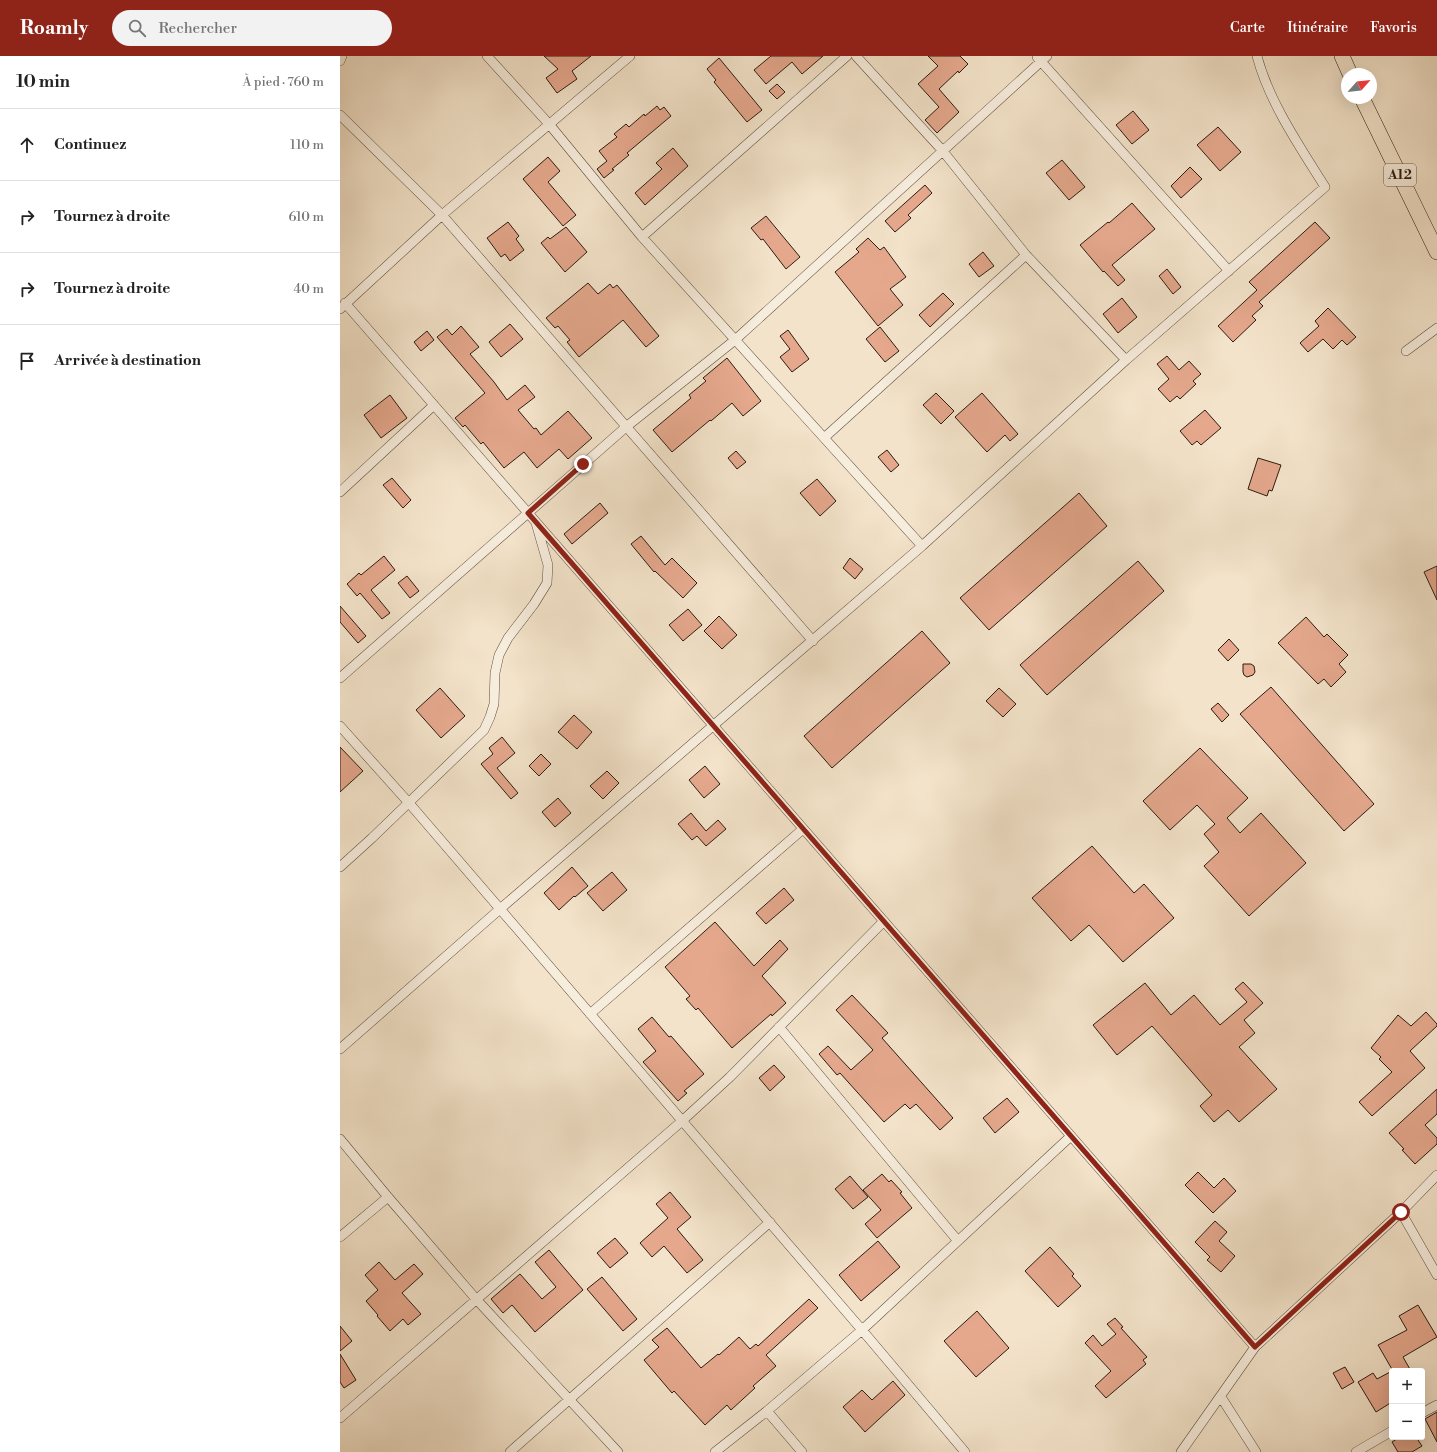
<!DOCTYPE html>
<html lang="fr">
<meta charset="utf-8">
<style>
body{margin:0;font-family:"Libre Bodoni",serif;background:#f2f2f2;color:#222}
.controls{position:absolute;right:12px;bottom:12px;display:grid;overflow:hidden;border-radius:4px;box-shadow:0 4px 16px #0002}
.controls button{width:36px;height:36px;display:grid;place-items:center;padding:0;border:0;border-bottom:1px solid #e0e0e0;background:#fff;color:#222;font:20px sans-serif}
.compass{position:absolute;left:1001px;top:12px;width:36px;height:36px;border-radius:50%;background:#fff;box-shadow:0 4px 16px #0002;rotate:63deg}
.stop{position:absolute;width:12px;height:12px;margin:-9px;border:3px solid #8f2418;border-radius:50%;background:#fff}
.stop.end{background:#8f2418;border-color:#fff;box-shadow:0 1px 4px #0008}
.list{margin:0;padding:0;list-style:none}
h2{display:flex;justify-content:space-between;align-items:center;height:52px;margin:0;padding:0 16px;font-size:17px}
h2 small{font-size:13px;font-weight:400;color:#767676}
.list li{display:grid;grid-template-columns:26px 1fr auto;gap:12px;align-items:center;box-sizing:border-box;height:72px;padding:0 16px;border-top:1px solid #e0e0e0}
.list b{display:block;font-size:15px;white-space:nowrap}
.list em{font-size:13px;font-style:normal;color:#767676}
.icon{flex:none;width:22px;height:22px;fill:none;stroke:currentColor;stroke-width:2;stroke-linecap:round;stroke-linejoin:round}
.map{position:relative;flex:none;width:1097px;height:1396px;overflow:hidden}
header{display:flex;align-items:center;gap:24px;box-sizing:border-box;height:56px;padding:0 20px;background:#8f2418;color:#fff}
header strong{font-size:19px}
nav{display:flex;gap:22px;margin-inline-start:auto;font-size:14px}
.search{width:280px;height:36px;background:#f2f2f2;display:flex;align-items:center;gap:10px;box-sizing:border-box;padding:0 14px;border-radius:22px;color:#767676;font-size:15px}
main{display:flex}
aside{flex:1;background:#fff}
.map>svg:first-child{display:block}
.building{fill:#e5a88d;stroke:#2c1c11}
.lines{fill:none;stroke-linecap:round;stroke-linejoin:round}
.minor-casing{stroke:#5e4e3f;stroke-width:10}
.primary-casing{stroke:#2c1c11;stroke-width:16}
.minor{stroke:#f7eddd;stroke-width:9}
.primary{stroke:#f3e3ca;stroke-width:15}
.route{stroke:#8f2418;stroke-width:5}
.labels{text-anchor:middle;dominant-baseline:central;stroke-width:4;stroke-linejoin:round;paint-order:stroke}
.shield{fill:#f7eddd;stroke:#695b4e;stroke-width:1}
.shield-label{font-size:13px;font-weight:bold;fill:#2c1c11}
</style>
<header>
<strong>Roamly</strong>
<div class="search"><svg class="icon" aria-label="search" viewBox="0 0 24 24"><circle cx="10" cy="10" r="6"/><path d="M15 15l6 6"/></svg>Rechercher</div>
<nav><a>Carte</a><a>Itinéraire</a><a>Favoris</a></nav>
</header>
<main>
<aside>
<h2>10 min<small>À pied · 760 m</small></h2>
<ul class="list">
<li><svg class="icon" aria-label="ahead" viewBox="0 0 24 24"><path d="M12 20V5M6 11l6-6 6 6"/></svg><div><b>Continuez</b></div><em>110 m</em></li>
<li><svg class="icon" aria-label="right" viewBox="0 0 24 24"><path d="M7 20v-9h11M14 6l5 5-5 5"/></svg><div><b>Tournez à droite</b></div><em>610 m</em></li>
<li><svg class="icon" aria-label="right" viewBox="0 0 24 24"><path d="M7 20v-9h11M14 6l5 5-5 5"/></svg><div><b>Tournez à droite</b></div><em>40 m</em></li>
<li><svg class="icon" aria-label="arrive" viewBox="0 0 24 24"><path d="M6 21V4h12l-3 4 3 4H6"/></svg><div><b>Arrivée à destination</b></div></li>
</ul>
</aside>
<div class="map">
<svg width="1097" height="1396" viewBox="0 0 1097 1396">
<rect width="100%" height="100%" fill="#f3e3ca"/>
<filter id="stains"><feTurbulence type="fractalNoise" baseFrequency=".005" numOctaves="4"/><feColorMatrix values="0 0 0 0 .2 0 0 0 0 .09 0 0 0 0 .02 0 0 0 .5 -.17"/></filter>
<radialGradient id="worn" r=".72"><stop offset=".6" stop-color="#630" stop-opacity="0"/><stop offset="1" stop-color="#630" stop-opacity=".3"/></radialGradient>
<path class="building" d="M204 0H251L232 15 237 23 217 37 206 22 218 13Z
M431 0H483L462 18 452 6 426 28 414 14Z
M588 0H620L628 8 619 17 618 15 599 33 619 56 597 77 585 64 599 51 578 28 598 10Z
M379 2 422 54 407 66 374 26 376 24 367 13Z
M437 28 445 36 437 43 429 35Z
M317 50 320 54 324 51 331 60 287 97 289 99 272 113 274 114 264 122 257 113 267 105 259 95 277 81 274 78 286 68 289 71 304 58 305 60Z
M793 55 809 74 792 88 776 69Z
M878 71 901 96 880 115 857 89Z
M333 92 348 110 305 149 295 137 322 113 316 107Z
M208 101 220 115 208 126 236 159 223 170 183 123Z
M722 104 745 131 729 144 706 117Z
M850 111 862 123 841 142 831 130Z
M585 129 592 137 568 159 571 162 555 176 545 165Z
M792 147 815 173 772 209 785 224 778 230 764 215 763 216 740 189 768 166 769 167Z
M426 160 460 201 446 213 423 183 421 184 411 172Z
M168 166 179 180 176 183 184 194 170 205 165 198 161 201 147 182Z
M975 166 990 182 919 246 923 250 912 260 916 264 893 286 878 270 917 234 909 226Z
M226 171 247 196 225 216 201 187 208 181 210 183Z
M528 182 540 194 544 191 566 221 550 233 563 249 538 270 495 216 519 196 516 193Z
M643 196 654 210 639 221 629 208Z
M827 213 841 231 833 238 819 220Z
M248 227 258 238 270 228 273 232 277 229 319 280 306 291 283 264 239 301 227 286 230 284 218 270 215 272 206 262Z
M603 237 614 248 590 271 579 259Z
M782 242 797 261 778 277 763 258Z
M988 252 1016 281 1007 289 1002 284 993 293 983 283 968 296 960 287 979 270 975 265Z
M170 268 183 283 161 301 149 286Z
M121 270 139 291 130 298 154 326 167 344 185 329 195 341 178 354 194 373 196 372 201 379 228 355 252 382 228 403 219 393 197 412 184 396 164 412 143 386 141 388 125 369 123 371 115 362 145 337 97 281 107 273 112 279Z
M540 271 559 295 545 306 526 283Z
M448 274 469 303 452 316 440 301 450 293 440 280Z
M87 275 94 284 81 295 74 286Z
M827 300 839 314 849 305 861 318 853 325 856 328 840 343 837 340 830 346 818 333 829 323 817 308Z
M387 302 421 345 403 360 392 347 371 365 370 364 332 396 313 374 351 342 349 339 366 325 363 322Z
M596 337 614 355 601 368 583 349Z
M642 337 678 378 670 385 665 379 647 396 615 361Z
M50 339 67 362 41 382 24 359Z
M865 354 881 372 861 389 857 385 852 389 840 375Z
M547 394 559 409 551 416 538 401Z
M396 395 406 406 397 413 388 402Z
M918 402 941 409 932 435 929 434 927 440 908 433Z
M52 422 71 444 63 452 43 429Z
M477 423 496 445 480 460 460 437Z
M739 437 767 470 649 574 620 542Z
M260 447 268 457 232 488 224 478Z
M301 480 325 509 332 502 357 527 343 542 315 515 314 516 291 488Z
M44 500 55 514 31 534 50 557 42 563 20 537 17 540 7 528 19 517 21 519Z
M510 502 523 513 515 523 503 512Z
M798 505 824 535 707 639 680 609Z
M1097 510V544L1084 516Z
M67 520 79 535 70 542 58 527Z
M0 550 26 580 18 587 0 566Z
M348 553 362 569 343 585 329 569Z
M379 560 397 579 382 593 364 575Z
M966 561 984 581 987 578 1008 599 999 608 1006 616 991 631 984 623 978 628 938 587Z
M582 575 610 607 492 712 464 680Z
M889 583 899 594 888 605 878 594Z
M903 608H911L914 610 915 616 913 619 907 621 904 619 903 616Z
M931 631 1034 748 1004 775 900 658Z
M100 632 125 660 101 682 76 654Z
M659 632 676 648 663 661 646 645Z
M878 647 889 659 882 666 871 653Z
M234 659 252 676 237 693 218 676Z
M162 681 175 697 157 712 178 737 171 743 141 708 153 698 149 692Z
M0 691 23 715 0 736Z
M860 692 908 742 887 762 900 777 921 757 966 807 909 860 864 810 879 796 864 778 875 768 857 749 830 774 803 745Z
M201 698 211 708 199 720 189 710Z
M365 710 380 728 364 742 349 724Z
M267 715 279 727 263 743 250 730Z
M218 742 231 757 215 771 202 756Z
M351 757 366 775 378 764 386 773 366 790 357 780 352 784 338 768Z
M752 790 794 837 804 828 834 862 783 906 749 869 731 885 692 842Z
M232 811 248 830 235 841 234 840 219 854 204 837Z
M272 816 287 834 263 855 247 837Z
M444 832 454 844 426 868 416 857Z
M375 866 414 910 440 884 448 893 422 920 446 947 432 960 431 958 392 992 358 952 356 954 346 943 350 940 325 911Z
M903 926 923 947 904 964 915 977 899 991 937 1033 899 1066 888 1054 874 1066 860 1050 872 1039 812 970 777 999 753 969 805 927 831 959 854 939 880 969 907 946 895 933Z
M512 939 548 977 542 982 613 1062 600 1074 576 1048 570 1053 565 1048 544 1066 500 1017 497 1019 479 998 488 990 511 1014 533 994 496 954Z
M1086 956 1097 968V970L1070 995 1085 1012 1032 1060 1019 1046 1052 1016 1039 1003 1041 1001 1031 992 1058 959 1071 970Z
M312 961 329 981 331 980 364 1018 344 1035 347 1037 338 1045 303 1006 316 995 298 973Z
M434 1009 445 1021 430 1035 419 1022Z
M1097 1033V1058L1085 1069 1097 1082V1088L1075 1108 1062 1094 1064 1093 1049 1077Z
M667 1042 679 1056 655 1077 643 1062Z
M858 1116 874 1132 884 1122 896 1135 873 1157 845 1129Z
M542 1118 549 1126 551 1124 562 1136 560 1137 572 1152 537 1182 525 1168 541 1154 523 1134Z
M510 1120 528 1141 513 1153 495 1133Z
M330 1136 351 1161 337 1173 363 1204 347 1217 324 1190 312 1201 300 1187 328 1162 316 1148Z
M875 1165 887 1176 879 1185 895 1200 881 1216 867 1204 870 1201 855 1186Z
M275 1182 288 1197 270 1212 257 1197Z
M538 1185 560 1211 521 1245 499 1219Z
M710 1191 734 1218 732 1220 741 1230 718 1251 685 1215Z
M209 1194 243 1234 195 1276 172 1249 163 1257 151 1243 180 1218 202 1243 216 1231 195 1206Z
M39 1206 55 1224 74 1208 83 1218 62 1237 81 1258 68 1269 63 1263 50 1275 37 1260 38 1259 26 1245 38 1234 25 1219Z
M262 1221 297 1263 283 1275 247 1233Z
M469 1243 478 1252 426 1299 436 1310 413 1330 415 1332 391 1354 387 1349 365 1369 334 1335 332 1337 304 1304 319 1291 312 1284 327 1272 361 1312 378 1298 379 1299 399 1281 410 1293 416 1288 418 1290Z
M1078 1249 1097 1281 1063 1301 1071 1315H1053L1038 1289 1067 1274 1059 1260Z
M637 1255 669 1292 636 1321 604 1285Z
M775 1262 783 1271 781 1272 807 1301 803 1304 806 1308 766 1342 755 1330 771 1315 745 1287 753 1279 762 1290 776 1278 767 1268Z
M0 1270 12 1285 0 1295Z
M0 1298 16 1324 4 1332 0 1326Z
M1005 1311 1014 1326 1002 1333 993 1317Z
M1052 1315V1346L1036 1356 1018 1326 1033 1317 1037 1323Z
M553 1325 565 1339 525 1376 503 1351 522 1334 532 1344Z
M1097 1356V1386L1085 1363Z
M1060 1381H1076L1082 1390 1072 1396H1058L1052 1386Z"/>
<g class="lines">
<g class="minor-casing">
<path id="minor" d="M147 0 209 68 302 181 582 490
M516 0 602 94 686 199 786 304
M697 1 889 215
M0 5 2 0
M0 59 102 159 473 585
M302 181 507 0
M5 247 915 1291
M0 253 102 159 290 0
M1066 295 1097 272
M484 382 686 199
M0 436 94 349
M0 622 286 371 395 284 707 0
M0 670 69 747 522 1274 625 1396
M0 811 32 782 144 674 150 661 154 648 155 617 159 599 168 582 194 548 207 527 208 509 196 467
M250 958 463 773
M439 971 618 1185
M0 993 160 853 582 490 786 304 985 131C960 91 929 46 917 0
M0 1083 48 1141 136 1243 278 1396
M1061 1156 1097 1219
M0 1181 48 1141
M881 1341 916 1396
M427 1355 462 1396
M1082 1357 1097 1349
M0 1362 342 1065 390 1021 544 865
M170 1396 430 1166
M375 1396 427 1355 522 1274 731 1080
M841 1396 915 1291 1061 1156 1097 1119
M1016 1396 1052 1375"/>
</g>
<g class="primary-casing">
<path id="primary" d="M1002 0 1010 18
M1022 42 1097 196"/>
</g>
<use href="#minor" class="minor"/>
<use href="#primary" class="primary"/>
</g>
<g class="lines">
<path class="route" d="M243 408 188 457 915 1291 1061 1156"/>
</g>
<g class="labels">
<rect class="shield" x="1044" y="108" width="32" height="22" rx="3"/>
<g class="shield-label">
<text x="1060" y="119">A12</text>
</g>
</g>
<rect width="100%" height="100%" filter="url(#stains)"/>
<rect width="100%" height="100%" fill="url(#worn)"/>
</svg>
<div class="controls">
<button>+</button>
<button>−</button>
</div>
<svg class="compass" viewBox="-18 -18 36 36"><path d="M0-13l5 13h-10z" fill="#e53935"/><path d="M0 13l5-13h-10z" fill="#767676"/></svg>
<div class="stop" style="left:1061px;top:1156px"></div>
<div class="stop end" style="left:243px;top:408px"></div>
</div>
</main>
